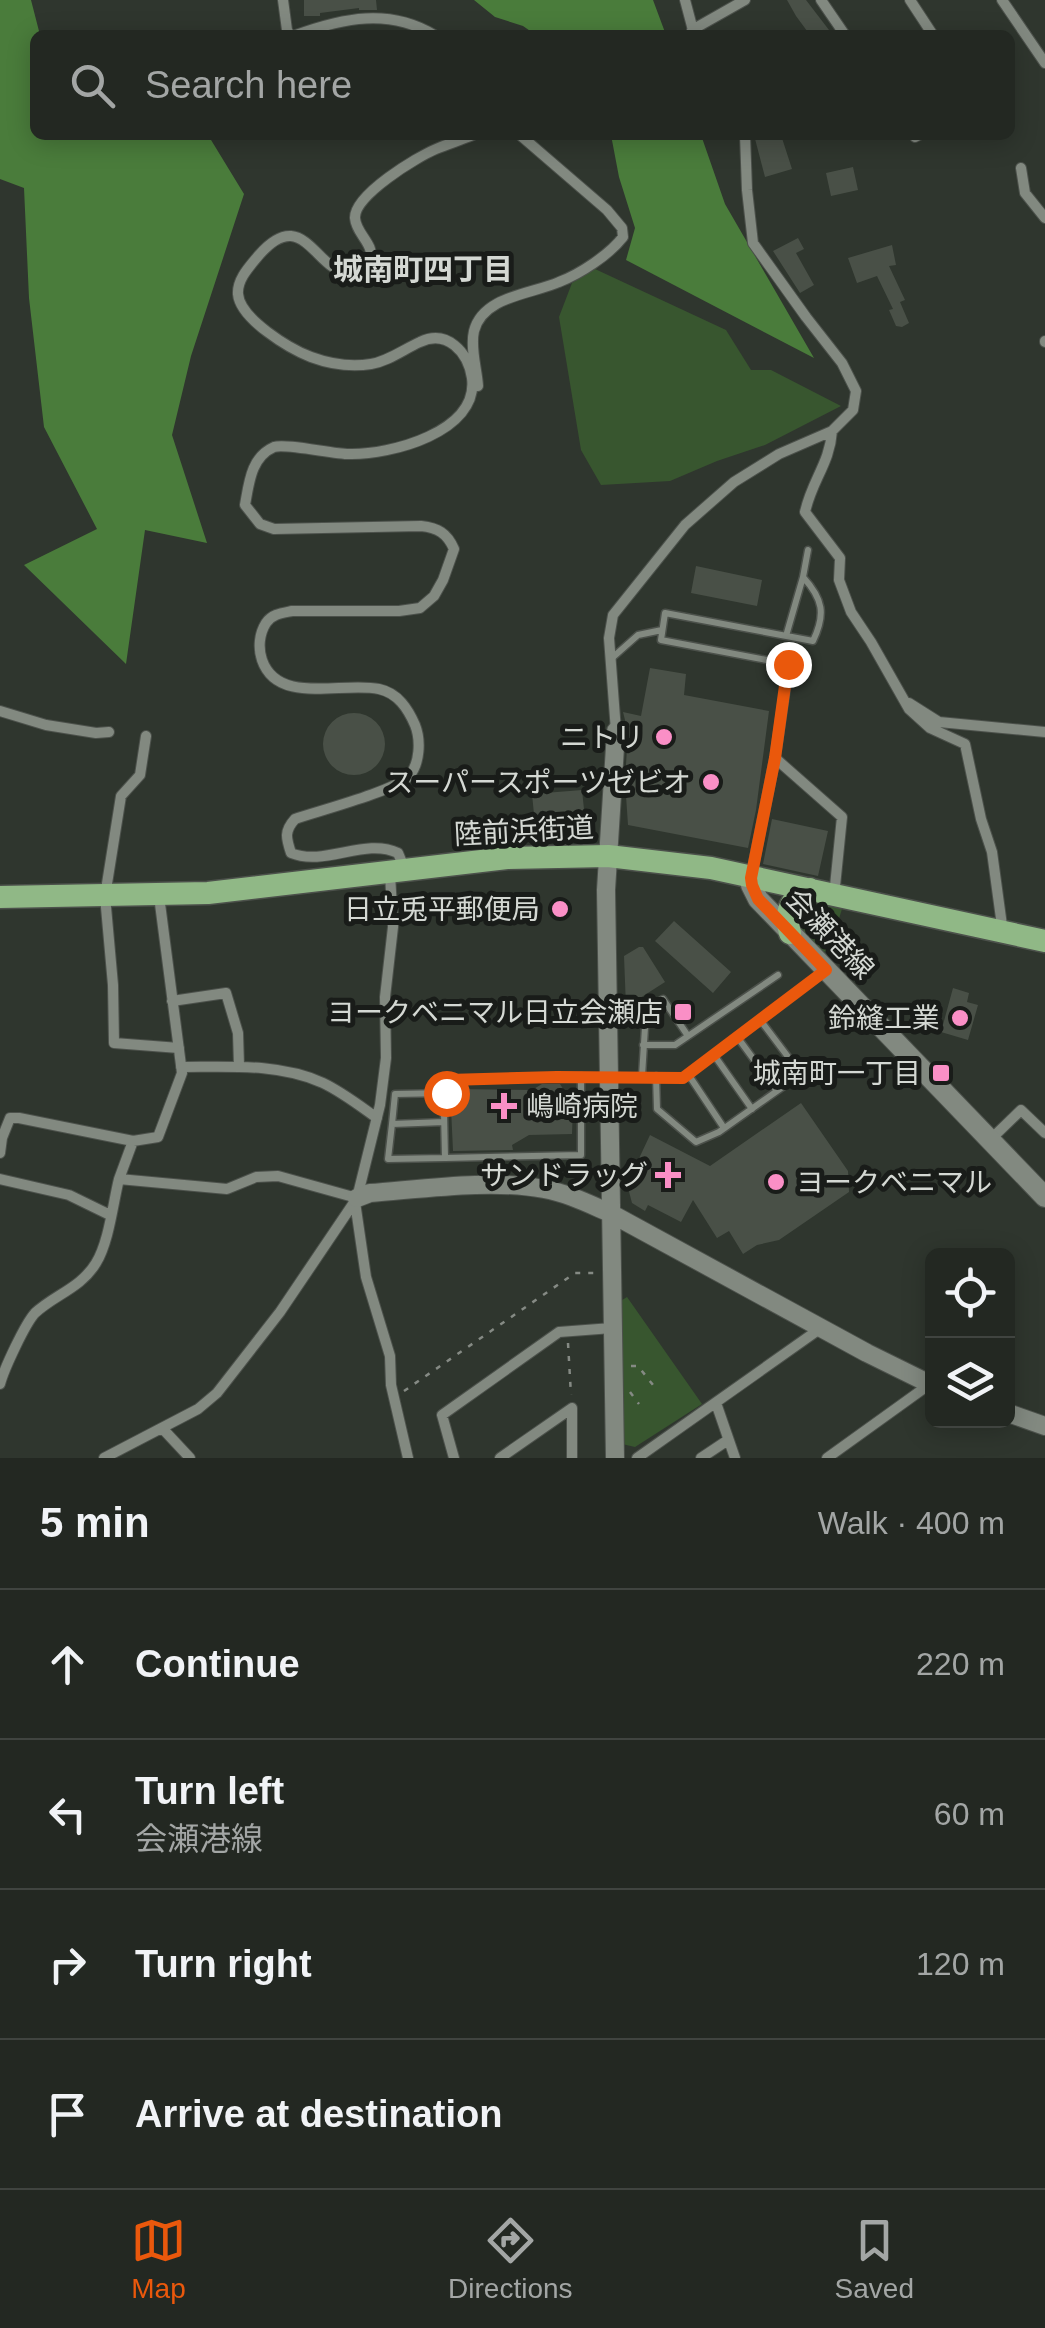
<!DOCTYPE html>
<meta charset="utf-8">
<style>
body{margin:0;font-family:Helvetica,"Noto Sans JP",sans-serif;background:#2b302a;color:#f1f3f6}
.controls{position:absolute;right:30px;bottom:30px;display:grid;overflow:hidden;border-radius:15px;box-shadow:0 5px 25px #0003}
.controls button{width:90px;height:90px;display:grid;place-items:center;padding:0;border:0;border-bottom:2px solid #404440;background:#232822;color:#f1f3f6;font:50px sans-serif}
.stop{position:absolute;width:30px;height:30px;margin:-22px;border:8px solid #ea580c;border-radius:50%;background:#fff}
.stop.end{background:#ea580c;border-color:#fff;box-shadow:0 2px 10px #0008}
.list{margin:0;padding:0;list-style:none}
h2{display:flex;justify-content:space-between;align-items:center;height:130px;margin:0;padding:0 40px;font-size:42px}
h2 small{font-size:32px;font-weight:400;color:#a3a6a5}
.list li{display:grid;grid-template-columns:65px 1fr auto;gap:30px;align-items:center;box-sizing:border-box;height:150px;padding:0 40px;border-top:2px solid #404440}
.list b{display:block;font-size:38px;white-space:nowrap}
.list p{margin:0;font-size:32px;white-space:nowrap;color:#a3a6a5}
.list em{font-size:32px;font-style:normal;color:#a3a6a5}
.icon{flex:none;width:55px;height:55px;fill:none;stroke:currentColor;stroke-width:2;stroke-linecap:round;stroke-linejoin:round}
.map{position:relative;flex:none;width:1045px;height:1458px;overflow:hidden}
.search{position:absolute;background:#232822;box-shadow:0 5px 25px #0003;left:30px;right:30px;top:30px;height:110px;display:flex;align-items:center;gap:25px;box-sizing:border-box;padding:0 35px;border-radius:15px;color:#a3a6a5;font-size:38px}
.sheet{height:730px;background:#232822}
nav{display:flex;justify-content:space-around;align-items:center;box-sizing:border-box;height:140px;border-top:2px solid #404440;background:#232822;font-size:28px;color:#a3a6a5}
nav a{display:grid;justify-items:center;gap:5px}
nav .on{color:#ea580c}
.map>svg:first-child{display:block}
.green{fill:#38562f}
.forest{fill:#4a7c3b}
.building{fill:#495047}
.lines{fill:none;stroke-linecap:round;stroke-linejoin:round}
.service-casing{stroke:#4c514b;stroke-width:9}
.minor-casing{stroke:#4c514b;stroke-width:12}
.tertiary-casing{stroke:#4c514b;stroke-width:20}
.secondary-casing{stroke:#4c514b;stroke-width:22}
.trunk-casing{stroke:#4c514b;stroke-width:25}
.path{stroke:#858a84;stroke-width:2.5;stroke-dasharray:5 8;stroke-linecap:butt}
.service{stroke:#828980;stroke-width:6}
.minor{stroke:#828980;stroke-width:10}
.tertiary{stroke:#828980;stroke-width:18}
.secondary{stroke:#828980;stroke-width:20}
.trunk{stroke:#90b886;stroke-width:22}
.route{stroke:#ea580c;stroke-width:12}
.poi-dot{fill:#fa8fc6;stroke:#191c19;stroke-width:4}
.labels{text-anchor:middle;dominant-baseline:central;stroke-width:10;stroke-linejoin:round;paint-order:stroke}
.poi-label{font-size:28px;fill:#d4d8d3;stroke:#191c19;text-anchor:end}
.street-label{font-size:28px;fill:#d4d8d3;stroke:#191c19}
.neighbourhood-label{font-size:30px;font-weight:bold;fill:#d4d8d3;stroke:#191c19}
</style>
<div class="map">
<svg width="1045" height="1458" viewBox="0 0 1045 1458">
<rect width="100%" height="100%" fill="#2f362e"/>
<path class="green" d="M595 269 726 330 751 370H771L841 406 765 445 717 461 670 481 601 485 581 450 559 317 572 283Z
M806 900 842 909 829 950 818 954 795 929 797 910Z
M627 1297 702 1404 635 1447 622 1444 619 1302Z"/>
<path class="forest" d="M0 0H31L40 35H35V135H208L244 194 191 356 172 435 207 543 145 530 126 664 24 565 97 529 44 427 29 298 24 188 0 179Z
M474 0H653L666 35H536L523 26 495 17Z
M611 135H701L725 204 814 358 626 260 635 228 619 177Z"/>
<path class="building" d="M304 0H376L377 10H359V8L320 13V16H304Z
M787 0H806L829 30 822 35H810L796 16Z
M754 135H781L792 169 765 177Z
M853 167 858 190 831 196 826 173Z
M798 238 804 249 796 253 814 285 800 293 773 251Z
M892 245 896 265 889 266 905 300 900 302 909 323 902 327 896 326 889 310 893 309 877 276 857 283 848 258Z
M696 566 762 580 757 606 691 593Z
M650 668 686 674 684 695 769 711 756 810 748 848 628 825 625 781 628 732 623 712 641 716Z
M323 744a31 31 0 1 1 62 0a31 31 0 1 1-62 0Z
M582 790 585 819 535 824 532 794Z
M772 819 828 831 818 876 763 864Z
M674 921 731 972 713 993 655 941Z
M639 947H643L665 982 626 1007 624 956Z
M953 988 969 993 967 1002 978 1005 968 1040 941 1032Z
M542 1084H560L573 1105 572 1134 529 1135 512 1145 513 1150 453 1151 451 1108 454 1089 532 1090Z
M801 1103 848 1171 849 1192 779 1240 757 1245 743 1254 729 1231 717 1238 693 1200 681 1222 648 1205 645 1211 632 1203 627 1184 650 1135 710 1166Z"/>
<g class="lines">
<g class="service-casing">
<path id="service" d="M803 577 808 550
M786 636 803 577C823 599 826 614 813 641L665 613 661 640 788 664 787 676
M612 658 638 635 662 630
M738 1038 777 1091
M643 1045H675L778 975
M714 1055 752 1109
M688 1074 724 1128
M581 1076V1155L445 1158 444 1112 448 1080C526 1077 605 1075 683 1077L824 973
M642 1076 646 1011 663 999 688 1036
M656 1076 657 1109 696 1142 719 1132 801 1074 761 1021
M444 1122 392 1124 388 1159 445 1158
M392 1124 395 1094 447 1093"/>
</g>
<g class="minor-casing">
<path id="minor" d="M283 0 287 30 290 35
M685 0 694 34
M821 0 845 35
M910 0 933 35
M1002 0 1045 63
M692 30 745 0
M296 35C343 18 389 8 434 35
M914 135 915 137 919 135
M1021 168 1025 193 1045 218
M1045 341V342
M478 386C477 369 470 348 474 331 483 296 532 294 559 282 580 274 609 255 623 237L622 228 607 210 520 135
M832 431C830 463 812 480 805 512L840 558 839 580 851 612 871 642 909 709 930 728 965 744 981 819 992 852 1003 933
M909 703 939 722 1045 732
M0 711 46 725 96 733 109 732
M616 731 609 638 613 615 685 525 734 482 779 454 832 431 853 410 856 391 842 363 806 317 753 243 747 190 745 135
M146 736 140 775 121 796 105 896 113 985 114 1043 179 1048
M775 758 842 817 834 896
M405 870 398 853C365 837 325 867 291 853 286 838 284 831 295 819 318 811 395 791 409 776 420 764 421 740 415 725 408 709 398 693 379 689 343 681 278 706 262 660 258 648 259 634 266 623 272 614 282 613 292 611H399L420 608 434 596 443 580 454 549C447 533 438 528 421 526L274 529 260 524 245 505C249 483 251 457 274 447 285 443 333 454 349 454 390 455 479 432 472 378 468 352 447 329 420 342 404 349 389 361 371 364 352 367 330 364 311 357 290 349 240 319 238 294 237 279 250 266 259 255 266 247 278 235 291 236 307 237 320 259 333 267 338 269 343 271 348 273L362 267 371 260C374 243 356 234 355 218 354 195 417 157 436 149 448 144 461 140 473 135
M751 877 775 758 787 676
M159 896 182 1073 158 1137 133 1141 119 1179 227 1189 256 1177 278 1176 357 1198
M172 1001 226 993 238 1033 239 1066
M181 1067C227 1067 280 1063 323 1083 342 1092 360 1106 377 1118
M990 1140 1021 1110 1045 1133
M0 1153 2 1138 10 1118H19L133 1141
M0 1179 69 1195 110 1215
M355 1202 366 1277 390 1356 391 1385 408 1458
M0 1384C4 1369 25 1324 35 1313 54 1295 81 1288 96 1263 109 1242 113 1203 119 1179
M716 1403 735 1458
M162 1428 190 1458
M104 1458 198 1409 217 1393 280 1312 357 1198 380 1105 386 1058 385 997 393 927 390 874
M454 1458 442 1415 559 1332 612 1328
M500 1458 572 1408V1458
M637 1458 821 1328
M701 1458 728 1440
M827 1458 930 1384"/>
</g>
<g class="tertiary-casing">
<path id="tertiary" d="M357 1198 370 1193C423 1189 492 1179 544 1189 567 1193 589 1204 610 1213L867 1353 932 1385
M1008 1413 1045 1426
M615 1458 606 890 616 731"/>
</g>
<g class="secondary-casing">
<path id="secondary" d="M751 878V885L758 899 1045 1197"/>
</g>
<g class="trunk-casing">
<path id="trunk" d="M0 897 208 893 507 858 608 856 711 868 1045 941
M790 933C784 913 790 897 810 889"/>
</g>
<path class="path" d="M568 1343 571 1395
M631 1366H638L653 1385
M404 1391 575 1273H595
M630 1392 639 1404"/>
<use href="#service" class="service"/>
<use href="#minor" class="minor"/>
<use href="#tertiary" class="tertiary"/>
<use href="#secondary" class="secondary"/>
<use href="#trunk" class="trunk"/>
</g>
<g class="lines">
<path class="route" d="M446 1093 448 1080 557 1077 683 1078 826 970 758 899 752 885 751 878 775 758 788 664"/>
</g>
<g class="poi-dot">
<circle cx="664" cy="737" r="10"/>
<circle cx="711" cy="782" r="10"/>
<circle cx="560" cy="909" r="10"/>
<rect x="673" y="1002" width="20" height="20" rx="5"/>
<circle cx="960" cy="1018" r="10"/>
<rect x="931" y="1063" width="20" height="20" rx="5"/>
<path d="M499 1091h10v10h10v10h-10v10h-10v-10h-10v-10h10z"/>
<path d="M663 1160h10v10h10v10h-10v10h-10v-10h-10v-10h10z"/>
<circle cx="776" cy="1182" r="10"/>
</g>
<g class="labels">
<g class="poi-label">
<text x="644" y="737">ニトリ</text>
<text x="691" y="782">スーパースポーツゼビオ</text>
<text x="540" y="909">日立兎平郵便局</text>
<text x="663" y="1012">ヨークベニマル日立会瀬店</text>
<text x="940" y="1018">鈴縫工業</text>
<text x="921" y="1073">城南町一丁目</text>
<text x="526" y="1106" text-anchor="start">嶋崎病院</text>
<text x="648" y="1175">サンドラッグ</text>
<text x="796" y="1182" text-anchor="start">ヨークベニマル</text>
</g>
<g class="street-label">
<text transform="translate(524 831) rotate(-3)">陸前浜街道</text>
<text transform="translate(830 934) rotate(46)">会瀬港線</text>
</g>
<g class="neighbourhood-label">
<text x="423" y="269">城南町四丁目</text>
</g>
</g>
</svg>
<div class="controls">
<button><svg class="icon" aria-label="locate" viewBox="0 0 24 24"><circle cx="12" cy="12" r="6"/><path d="M12 2v4M12 18v4M2 12h4M18 12h4"/></svg></button>
<button><svg class="icon" aria-label="layers" viewBox="0 0 24 24"><path d="M12 4l9 5-9 5-9-5zM3 14l9 5 9-5"/></svg></button>
</div>
<div class="stop" style="left:446px;top:1093px"></div>
<div class="stop end" style="left:788px;top:664px"></div>
<div class="search"><svg class="icon" aria-label="search" viewBox="0 0 24 24"><circle cx="10" cy="10" r="6"/><path d="M15 15l6 6"/></svg>Search here</div>
</div>
<section class="sheet">
<h2>5 min<small>Walk · 400 m</small></h2>
<ul class="list">
<li><svg class="icon" aria-label="ahead" viewBox="0 0 24 24"><path d="M12 20V5M6 11l6-6 6 6"/></svg><div><b>Continue</b></div><em>220 m</em></li>
<li><svg class="icon" aria-label="left" viewBox="0 0 24 24"><path d="M17 20v-9H6M10 6l-5 5 5 5"/></svg><div><b>Turn left</b><p>会瀬港線</p></div><em>60 m</em></li>
<li><svg class="icon" aria-label="right" viewBox="0 0 24 24"><path d="M7 20v-9h11M14 6l5 5-5 5"/></svg><div><b>Turn right</b></div><em>120 m</em></li>
<li><svg class="icon" aria-label="arrive" viewBox="0 0 24 24"><path d="M6 21V4h12l-3 4 3 4H6"/></svg><div><b>Arrive at destination</b></div></li>
</ul>
</section>
<nav>
<a class="on"><svg class="icon" aria-label="map" viewBox="0 0 24 24"><path d="M3 6l6-2 6 2 6-2v14l-6 2-6-2-6 2zM9 4v14M15 6v14"/></svg>Map</a>
<a><svg class="icon" aria-label="directions" viewBox="0 0 24 24"><path d="M12 3l9 9-9 9-9-9zM9 14v-3h6M13 9l2 2-2 2"/></svg>Directions</a>
<a><svg class="icon" aria-label="saved" viewBox="0 0 24 24"><path d="M7 4h10v16l-5-4-5 4z"/></svg>Saved</a>
</nav>
